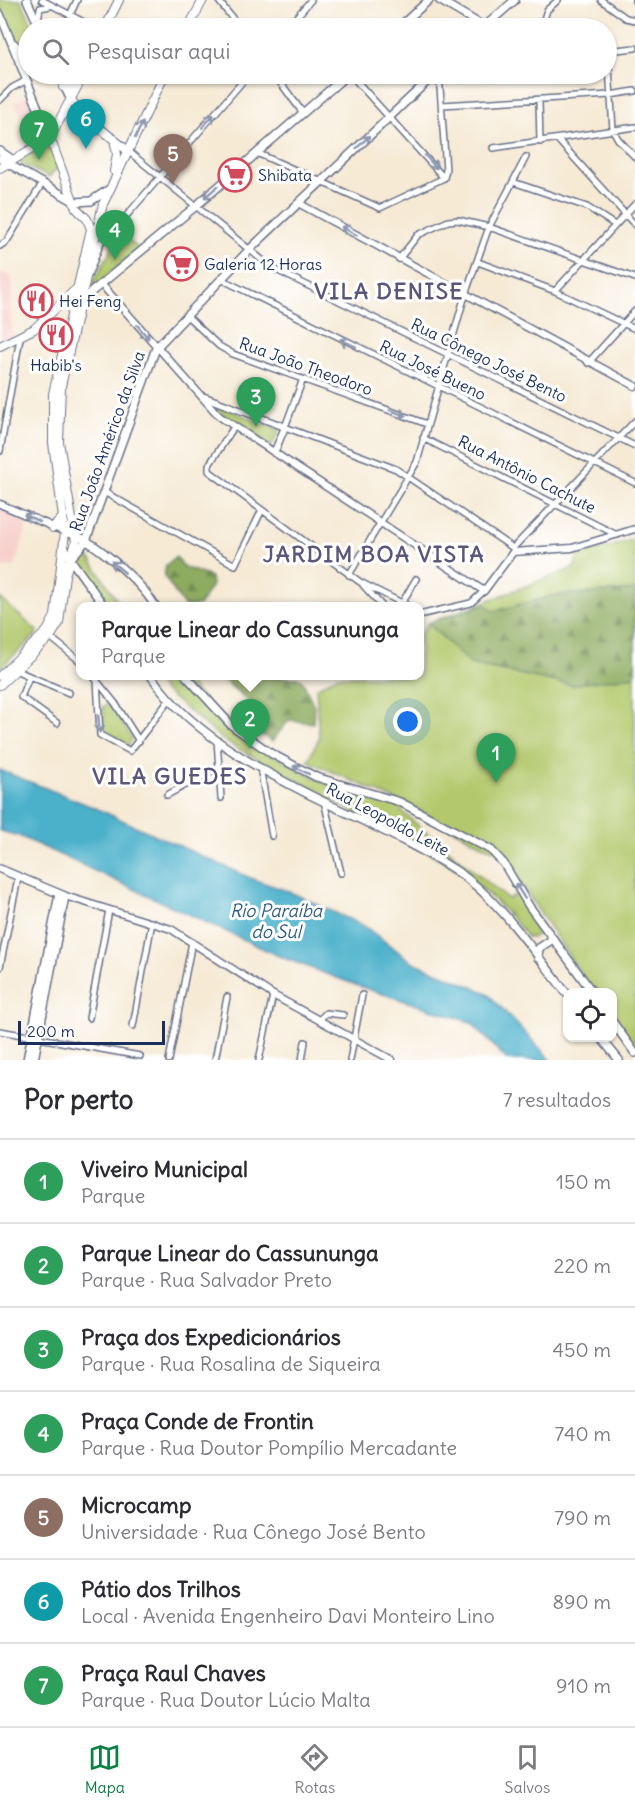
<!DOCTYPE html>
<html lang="pt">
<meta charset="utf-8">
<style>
body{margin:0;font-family:Delius,sans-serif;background:#f7f7f7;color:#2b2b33}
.controls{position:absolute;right:18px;bottom:18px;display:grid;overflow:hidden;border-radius:12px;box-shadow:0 2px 4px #0004}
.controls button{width:54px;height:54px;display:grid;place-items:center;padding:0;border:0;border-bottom:2px solid #e1e1e2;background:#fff;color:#2b2b33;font:30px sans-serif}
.scale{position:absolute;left:18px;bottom:15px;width:147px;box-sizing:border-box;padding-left:6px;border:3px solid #1b2f5e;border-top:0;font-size:16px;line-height:21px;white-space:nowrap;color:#1b2f5e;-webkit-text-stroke:4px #fff;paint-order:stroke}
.you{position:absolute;left:408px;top:722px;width:21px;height:21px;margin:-15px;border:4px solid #fff;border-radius:50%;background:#1a73e8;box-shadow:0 0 0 9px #1a73e833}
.badge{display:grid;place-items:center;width:39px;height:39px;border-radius:50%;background:#0b8043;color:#fff;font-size:20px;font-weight:700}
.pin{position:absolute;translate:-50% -50px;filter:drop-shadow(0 2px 3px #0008)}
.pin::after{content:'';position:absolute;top:32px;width:21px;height:18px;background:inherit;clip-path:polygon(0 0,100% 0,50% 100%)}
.popup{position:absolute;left:76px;top:602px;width:348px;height:78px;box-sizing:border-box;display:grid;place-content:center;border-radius:12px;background:#fff;filter:drop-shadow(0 2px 4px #0005);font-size:20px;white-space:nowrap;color:#7c7c81}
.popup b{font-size:22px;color:#2b2b33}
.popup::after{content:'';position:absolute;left:50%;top:100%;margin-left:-12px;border:12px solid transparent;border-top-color:#fff}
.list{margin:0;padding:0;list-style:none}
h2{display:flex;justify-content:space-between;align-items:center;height:78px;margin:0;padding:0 24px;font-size:26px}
h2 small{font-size:20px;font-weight:400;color:#7c7c81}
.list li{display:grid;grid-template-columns:39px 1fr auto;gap:18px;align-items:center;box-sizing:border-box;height:84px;padding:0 24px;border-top:2px solid #e1e1e2}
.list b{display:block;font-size:22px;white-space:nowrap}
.list p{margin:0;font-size:20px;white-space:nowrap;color:#7c7c81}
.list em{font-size:20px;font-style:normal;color:#7c7c81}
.icon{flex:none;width:33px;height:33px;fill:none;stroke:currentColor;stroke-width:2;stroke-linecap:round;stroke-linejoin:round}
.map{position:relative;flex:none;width:635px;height:1060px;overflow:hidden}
.search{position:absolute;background:#fff;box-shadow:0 2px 4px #0004;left:18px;right:18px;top:18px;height:66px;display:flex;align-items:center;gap:15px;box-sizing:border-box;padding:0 21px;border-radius:33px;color:#7c7c81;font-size:22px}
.sheet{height:666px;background:#fff}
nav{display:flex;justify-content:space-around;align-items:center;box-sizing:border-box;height:84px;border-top:2px solid #e1e1e2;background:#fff;font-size:16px;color:#7c7c81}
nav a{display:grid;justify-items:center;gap:3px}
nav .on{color:#0b8043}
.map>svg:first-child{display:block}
.built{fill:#f7d0cc}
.green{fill:#b3c86c;stroke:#677c65;stroke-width:1.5}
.forest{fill:url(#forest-firs);stroke:#546e5f;stroke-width:1.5}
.water{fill:#4cb1cb;stroke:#347094;stroke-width:1.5}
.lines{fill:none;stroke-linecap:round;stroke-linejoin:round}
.minor-casing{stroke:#687088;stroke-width:8}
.tertiary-casing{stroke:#687088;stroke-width:9}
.secondary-casing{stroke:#687088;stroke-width:10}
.primary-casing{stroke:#687088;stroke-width:10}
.minor{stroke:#fff;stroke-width:5}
.tertiary{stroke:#fff;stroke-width:6}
.secondary{stroke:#fff;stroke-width:7}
.primary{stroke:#fff;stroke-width:8}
.oneway{stroke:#8d97ae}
.labels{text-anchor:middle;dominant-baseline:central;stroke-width:6;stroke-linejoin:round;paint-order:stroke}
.poi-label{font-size:16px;fill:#1b2f5e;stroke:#fff;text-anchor:start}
.street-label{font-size:16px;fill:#1b2f5e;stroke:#fff}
.water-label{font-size:18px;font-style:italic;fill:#2c5c84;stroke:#fff}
.district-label{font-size:22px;font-weight:bold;letter-spacing:1.5px;fill:#5d567c;stroke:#fff}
</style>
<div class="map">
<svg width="635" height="1060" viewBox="0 0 635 1060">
<defs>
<pattern id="forest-firs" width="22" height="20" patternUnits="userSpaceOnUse" patternTransform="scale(1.5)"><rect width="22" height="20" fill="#8eac60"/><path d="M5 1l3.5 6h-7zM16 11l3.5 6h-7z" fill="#738c52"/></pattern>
</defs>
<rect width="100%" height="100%" fill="#fff"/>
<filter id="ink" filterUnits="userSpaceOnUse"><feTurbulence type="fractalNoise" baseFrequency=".0167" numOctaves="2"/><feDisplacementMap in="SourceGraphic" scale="12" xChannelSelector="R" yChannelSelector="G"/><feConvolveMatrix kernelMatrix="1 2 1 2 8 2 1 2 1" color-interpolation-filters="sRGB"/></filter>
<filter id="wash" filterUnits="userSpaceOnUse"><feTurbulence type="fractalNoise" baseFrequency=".008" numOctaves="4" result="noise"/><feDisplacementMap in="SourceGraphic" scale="24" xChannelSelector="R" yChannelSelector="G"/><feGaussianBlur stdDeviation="1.35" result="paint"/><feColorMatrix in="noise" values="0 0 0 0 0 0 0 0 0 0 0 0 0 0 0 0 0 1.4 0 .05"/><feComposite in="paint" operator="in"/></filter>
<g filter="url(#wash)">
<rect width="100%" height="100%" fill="#f6ead5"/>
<path class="built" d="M28 95 43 131 42 136 35 142 15 103Z
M0 272 12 276 11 324 15 336 0 341Z
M0 504 29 517 15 566 0 568Z"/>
<path class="green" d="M0 0H21L34 28H28V44C11 45 1 15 0 0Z
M49 143 60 165 49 177 20 163 21 159Z
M118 231 139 249 97 286 92 284 111 250 112 241Z
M216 405 280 430 271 447 215 409Z
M635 539V1047L613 1018 612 993 593 992 499 851 488 848 407 805 308 761 319 738 316 688 337 676H419L420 635 428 623 574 568 578 556Z
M83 548 121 606H106L76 561Z
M0 598 37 631 36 635 0 668Z
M153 676H169L178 688 186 679C219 721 266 753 314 777 340 791 374 797 403 805L401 811 508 899 517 894 541 926 540 932 532 938 527 937C504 906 478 883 446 862L226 742 163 690Z
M108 703 132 738 128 747 102 732 103 707Z"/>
<path class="forest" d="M176 557 184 567 211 577 212 585 199 606H184L164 576 166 565Z
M635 590V676L571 685 470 664 428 623 485 604 494 611 556 595Z
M219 676 301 678 314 706 313 723 289 720 272 741 243 723 252 704Z"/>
<path class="water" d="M0 770 93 807 255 880 288 891 364 926 411 961 487 993 551 1060H507L471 1022 361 987 279 956 19 836 0 831Z"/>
</g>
<g filter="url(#ink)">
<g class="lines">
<g class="minor-casing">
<path id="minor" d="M42 0 95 28
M218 0 240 28
M601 0 626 18 635 20
M635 0V1
M70 15 77 0
M38 20 40 8 50 6
M287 28 311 0
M541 28 547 10 558 0
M607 51 635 48
M608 51 613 130 618 139 635 157
M274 74 303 113
M350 74 444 178
M439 74 446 170 444 178
M0 100 12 88 27 80
M539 101 540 142
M442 105 610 95 635 91
M557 139 635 225
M493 148 635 127
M128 151 272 268 635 446
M257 153 380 208 444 178
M513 182 587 207 615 225
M0 246 7 241 42 184
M399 259 418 235 448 221 458 220 489 227 635 278
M478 262 555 291 635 329
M88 276 101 242 115 229 249 74
M221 279 635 483
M555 291 635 204
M186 315 219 346 233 354 427 424
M588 363 635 311
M303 379 285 427 396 469 513 548V552
M234 427 209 465V471L360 582 408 606
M423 438 617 535
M0 451 20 338
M104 492 235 565 262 510
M513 548 635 421
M349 575 417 462 465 295 489 227 526 157
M363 585 382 606
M402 603 416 579
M419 615 471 603 484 591
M50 637 80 661
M15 670 69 693
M93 676 115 703 139 741
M29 677 21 697 57 723
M97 680 100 735 130 751 170 699
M217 740 221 798
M260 767 272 836
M167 795 218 768
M324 801 341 873
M0 967 18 878
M89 1018 109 910
M319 1020 326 1013 343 1015
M133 1026 152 922
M0 1031 140 1056
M169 1060 192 942
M215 1060 227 997
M259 1060 273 995
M302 1060 305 1042
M350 1060 362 995"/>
</g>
<g class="tertiary-casing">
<path id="tertiary" d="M300 204 635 386
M102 285 219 416 484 591 513 552 572 548 635 529
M202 396 285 427 274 453
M0 504 65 532
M65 896 171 929 273 995 392 1060"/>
</g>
<g class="secondary-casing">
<path id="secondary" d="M27 0 40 28
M439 0 485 27
M0 14 50 138
M398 28 429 0
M483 28 515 0
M13 43 20 49 28 52
M58 74 71 100
M0 151 13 160
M0 159 75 202 91 201 108 190
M78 303 196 206 348 74
M65 532C92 537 141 582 155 606
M64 546 71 560 104 606
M73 556 86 541 156 348 249 250 435 74
M151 676C216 770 361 810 455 870 499 898 535 954 568 995
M186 676 231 725 272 754 316 777 400 802 491 850 504 864 529 906 593 993
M0 869 65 896 34 1060
M538 958 539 948 553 939
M612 1021 635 1053
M601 1038 619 1060
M27 1060 59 894"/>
</g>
<g class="primary-casing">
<path id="primary" d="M105 28 119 0
M188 28 203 0
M63 87 78 86
M71 100 85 116 128 151
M64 113 85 116
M50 138 84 74
M114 139 117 154 114 171
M0 168 50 138
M0 346 34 329 75 290
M53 528 64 516
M0 676 47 631 55 616 65 532 53 443V394L91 229 87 219 76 208 50 138
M0 685 50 637 59 623 65 575 76 542 59 442 61 386 103 204 165 74"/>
</g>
<use href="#minor" class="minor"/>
<use href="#tertiary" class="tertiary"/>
<use href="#secondary" class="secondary"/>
<use href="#primary" class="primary"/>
</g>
<defs><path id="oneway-shaft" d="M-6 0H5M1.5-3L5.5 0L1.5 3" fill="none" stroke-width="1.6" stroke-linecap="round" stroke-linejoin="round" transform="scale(1.5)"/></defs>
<g class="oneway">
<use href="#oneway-shaft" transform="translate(208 121) rotate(-49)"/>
<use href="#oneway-shaft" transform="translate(139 130) rotate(-64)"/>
<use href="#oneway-shaft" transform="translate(363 142) rotate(-44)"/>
<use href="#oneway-shaft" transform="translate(431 162) rotate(48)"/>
<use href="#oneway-shaft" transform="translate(211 192) rotate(139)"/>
<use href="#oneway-shaft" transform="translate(349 231) rotate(-151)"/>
<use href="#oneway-shaft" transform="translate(143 332) rotate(50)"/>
<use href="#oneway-shaft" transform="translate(348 343) rotate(-154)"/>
<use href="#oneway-shaft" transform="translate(398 413) rotate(20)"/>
<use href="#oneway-shaft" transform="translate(32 518) rotate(-155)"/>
<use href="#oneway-shaft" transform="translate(118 567) rotate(-140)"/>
<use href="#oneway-shaft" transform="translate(99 724) rotate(85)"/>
<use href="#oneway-shaft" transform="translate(301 770) rotate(-153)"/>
<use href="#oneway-shaft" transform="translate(520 891) rotate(-122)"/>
</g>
</g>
<defs>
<g id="supermarket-ring" transform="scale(1.725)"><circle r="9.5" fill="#fff" stroke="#d1495b" stroke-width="1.5"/><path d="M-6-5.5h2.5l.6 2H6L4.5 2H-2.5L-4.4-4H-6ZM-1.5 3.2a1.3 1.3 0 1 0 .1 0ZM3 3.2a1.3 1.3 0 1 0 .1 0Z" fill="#d1495b"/></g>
<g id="restaurant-ring" transform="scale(1.725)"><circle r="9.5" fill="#fff" stroke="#d1495b" stroke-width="1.5"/><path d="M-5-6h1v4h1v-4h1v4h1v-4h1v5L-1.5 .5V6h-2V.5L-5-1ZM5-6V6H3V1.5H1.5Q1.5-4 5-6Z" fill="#d1495b"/></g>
</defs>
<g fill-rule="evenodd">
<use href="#supermarket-ring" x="235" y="175"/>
<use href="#supermarket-ring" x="181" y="264"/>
<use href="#restaurant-ring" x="36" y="301"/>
<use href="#restaurant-ring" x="56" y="335"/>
</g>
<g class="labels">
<g class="poi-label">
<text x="258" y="175">Shibata</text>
<text x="204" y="264">Galeria 12 Horas</text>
<text x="59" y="301">Hei Feng</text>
<text x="56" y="365" text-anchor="middle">Habib's</text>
</g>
<g class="street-label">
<text transform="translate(489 360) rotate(26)">Rua Cônego José Bento</text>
<text transform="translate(306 366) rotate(20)">Rua João Theodoro</text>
<text transform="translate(433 370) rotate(26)">Rua José Bueno</text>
<text transform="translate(107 441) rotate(-70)">Rua João Américo da Silva</text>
<text transform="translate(527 474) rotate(27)">Rua Antônio Cachute</text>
<text transform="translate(388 819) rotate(28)">Rua Leopoldo Leite</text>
</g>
<g class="water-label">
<text x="276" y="910">Rio Paraíba<tspan x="276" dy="21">do Sul</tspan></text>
</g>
<g class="district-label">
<text x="389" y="291">VILA DENISE</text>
<text x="374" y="554">JARDIM BOA VISTA</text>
<text x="170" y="776">VILA GUEDES</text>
</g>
</g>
</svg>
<div class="controls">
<button><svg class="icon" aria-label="locate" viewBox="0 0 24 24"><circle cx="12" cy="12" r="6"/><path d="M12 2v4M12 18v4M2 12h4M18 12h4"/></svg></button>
</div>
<div class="scale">200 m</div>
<div class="you"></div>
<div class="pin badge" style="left:496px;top:783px;background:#2e9e5b">1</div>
<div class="pin badge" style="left:250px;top:749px;background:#2e9e5b">2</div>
<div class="popup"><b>Parque Linear do Cassununga</b>Parque</div>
<div class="pin badge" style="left:256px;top:427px;background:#2e9e5b">3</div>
<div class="pin badge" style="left:115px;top:260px;background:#2e9e5b">4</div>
<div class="pin badge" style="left:173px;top:184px;background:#8d6e63">5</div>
<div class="pin badge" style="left:86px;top:149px;background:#0f9aa8">6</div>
<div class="pin badge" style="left:39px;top:160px;background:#2e9e5b">7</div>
<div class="search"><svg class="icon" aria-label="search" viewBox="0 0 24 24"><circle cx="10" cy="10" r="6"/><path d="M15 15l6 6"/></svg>Pesquisar aqui</div>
</div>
<section class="sheet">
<h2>Por perto<small>7 resultados</small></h2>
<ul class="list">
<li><span class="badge" style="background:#2e9e5b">1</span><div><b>Viveiro Municipal</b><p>Parque</p></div><em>150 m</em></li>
<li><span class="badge" style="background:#2e9e5b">2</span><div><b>Parque Linear do Cassununga</b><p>Parque · Rua Salvador Preto</p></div><em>220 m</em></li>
<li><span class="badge" style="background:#2e9e5b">3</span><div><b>Praça dos Expedicionários</b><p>Parque · Rua Rosalina de Siqueira</p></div><em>450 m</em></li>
<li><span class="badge" style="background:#2e9e5b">4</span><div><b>Praça Conde de Frontin</b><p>Parque · Rua Doutor Pompílio Mercadante</p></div><em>740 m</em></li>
<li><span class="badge" style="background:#8d6e63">5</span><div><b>Microcamp</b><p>Universidade · Rua Cônego José Bento</p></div><em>790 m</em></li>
<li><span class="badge" style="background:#0f9aa8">6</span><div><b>Pátio dos Trilhos</b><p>Local · Avenida Engenheiro Davi Monteiro Lino</p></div><em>890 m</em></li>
<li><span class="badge" style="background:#2e9e5b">7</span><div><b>Praça Raul Chaves</b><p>Parque · Rua Doutor Lúcio Malta</p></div><em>910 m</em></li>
</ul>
</section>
<nav>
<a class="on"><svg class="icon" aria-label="map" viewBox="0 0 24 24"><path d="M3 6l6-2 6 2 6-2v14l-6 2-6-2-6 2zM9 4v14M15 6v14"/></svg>Mapa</a>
<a><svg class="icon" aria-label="directions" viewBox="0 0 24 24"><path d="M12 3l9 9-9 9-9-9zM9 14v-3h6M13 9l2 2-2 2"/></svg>Rotas</a>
<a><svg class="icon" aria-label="saved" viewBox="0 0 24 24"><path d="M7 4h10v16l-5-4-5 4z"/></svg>Salvos</a>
</nav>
